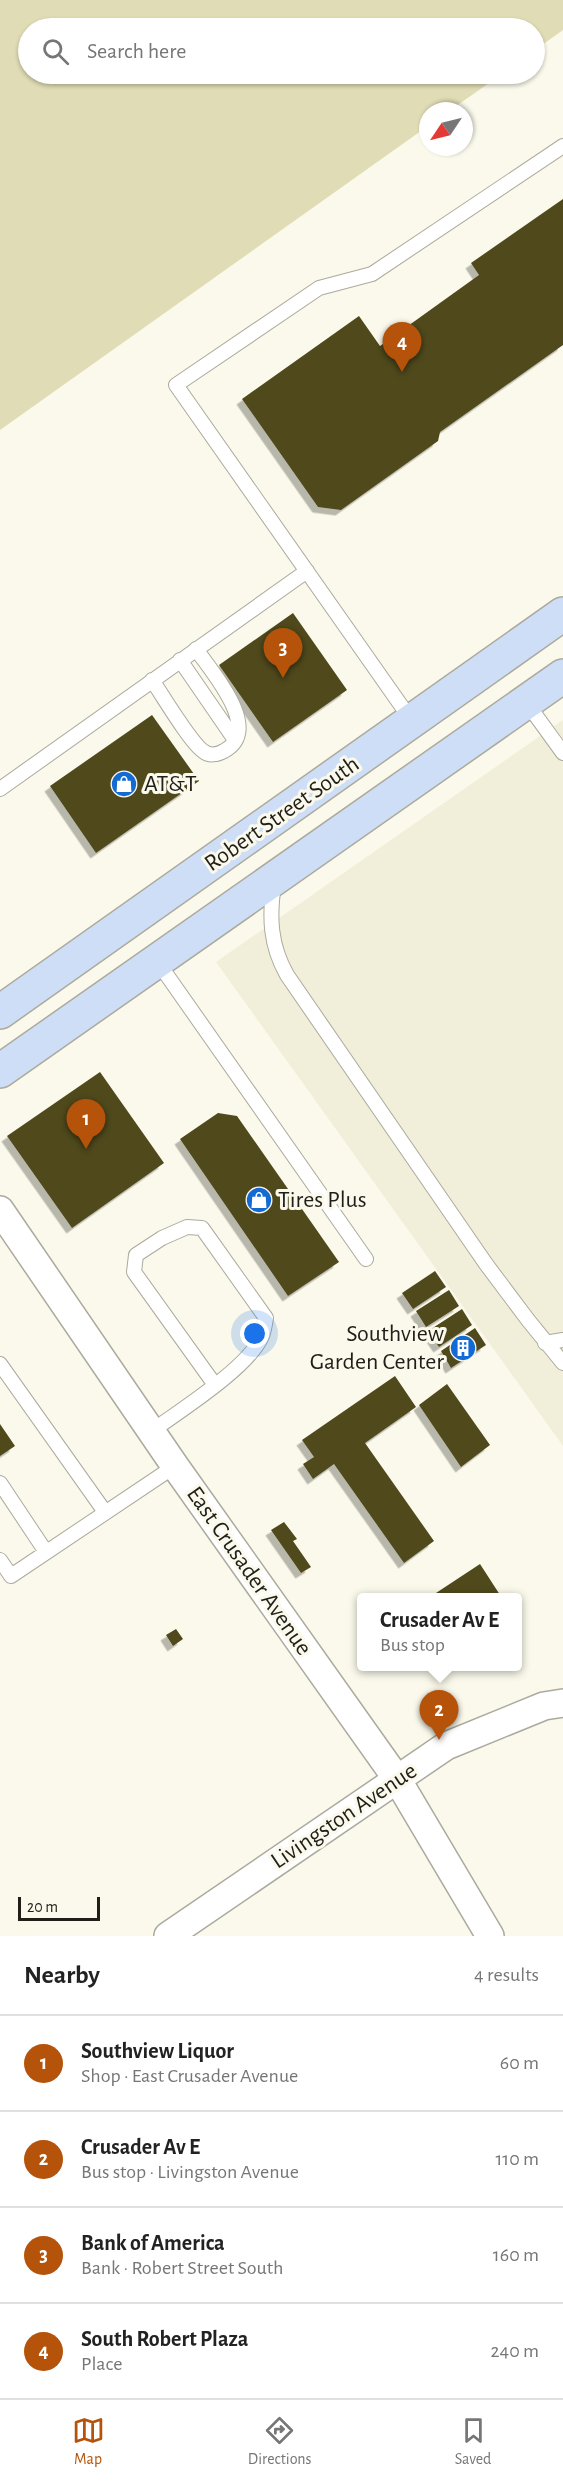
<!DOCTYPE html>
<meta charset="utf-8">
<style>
body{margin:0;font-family:"Alegreya Sans",sans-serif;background:#f6f6f6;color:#222}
.compass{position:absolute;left:419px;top:102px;width:54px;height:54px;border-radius:50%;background:#fff;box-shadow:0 2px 4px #0004;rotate:235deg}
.scale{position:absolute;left:18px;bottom:15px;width:82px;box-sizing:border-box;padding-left:6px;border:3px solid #1f1e19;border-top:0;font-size:16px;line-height:21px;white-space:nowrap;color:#1f1e19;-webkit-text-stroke:4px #fbf9eb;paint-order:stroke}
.you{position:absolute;left:255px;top:1334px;width:21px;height:21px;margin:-15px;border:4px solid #fff;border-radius:50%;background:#1a73e8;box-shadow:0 0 0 9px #1a73e833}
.badge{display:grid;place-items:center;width:39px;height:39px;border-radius:50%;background:#b45309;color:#fff;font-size:20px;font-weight:700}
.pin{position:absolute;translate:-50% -50px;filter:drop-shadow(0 2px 3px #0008)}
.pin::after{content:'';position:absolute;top:32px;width:21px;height:18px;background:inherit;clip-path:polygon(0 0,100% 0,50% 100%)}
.popup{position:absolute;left:357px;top:1593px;width:165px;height:78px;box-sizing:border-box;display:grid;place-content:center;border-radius:6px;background:#fff;filter:drop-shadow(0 2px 4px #0005);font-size:20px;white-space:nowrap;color:#767676}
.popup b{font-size:22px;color:#222}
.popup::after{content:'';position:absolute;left:50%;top:100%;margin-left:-12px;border:12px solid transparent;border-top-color:#fff}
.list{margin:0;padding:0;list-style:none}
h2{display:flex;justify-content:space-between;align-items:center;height:78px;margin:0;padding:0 24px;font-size:26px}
h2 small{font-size:20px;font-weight:400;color:#767676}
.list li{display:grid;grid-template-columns:39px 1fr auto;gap:18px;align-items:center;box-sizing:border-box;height:96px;padding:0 24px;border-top:2px solid #e0e0e0}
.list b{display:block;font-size:22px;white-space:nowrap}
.list p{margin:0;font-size:20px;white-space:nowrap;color:#767676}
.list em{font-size:20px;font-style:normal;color:#767676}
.icon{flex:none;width:33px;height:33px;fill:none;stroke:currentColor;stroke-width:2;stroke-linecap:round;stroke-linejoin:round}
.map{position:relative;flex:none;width:563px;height:1936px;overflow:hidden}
.search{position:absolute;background:#fff;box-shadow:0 2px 4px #0004;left:18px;right:18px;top:18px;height:66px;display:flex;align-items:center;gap:15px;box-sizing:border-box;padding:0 21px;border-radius:33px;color:#767676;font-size:22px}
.sheet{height:462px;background:#fff}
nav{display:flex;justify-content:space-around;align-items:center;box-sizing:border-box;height:84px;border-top:2px solid #e0e0e0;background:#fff;font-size:16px;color:#767676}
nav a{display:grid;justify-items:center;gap:3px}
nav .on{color:#b45309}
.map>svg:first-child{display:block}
.built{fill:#f1efd9}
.green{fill:#e0dcb5}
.building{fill:#4f491e;filter:url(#shadow)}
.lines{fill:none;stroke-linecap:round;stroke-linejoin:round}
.service-casing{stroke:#abaa9d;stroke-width:16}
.minor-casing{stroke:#abaa9d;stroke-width:30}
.secondary-casing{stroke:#abaa9d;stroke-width:36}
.service{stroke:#fff;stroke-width:14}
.minor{stroke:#fff;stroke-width:27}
.secondary{stroke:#cddef6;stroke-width:33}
.labels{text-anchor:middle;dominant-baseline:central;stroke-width:6;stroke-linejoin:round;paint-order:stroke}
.poi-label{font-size:24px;fill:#1f1e19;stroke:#fbf9eb;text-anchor:start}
.street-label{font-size:24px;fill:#1f1e19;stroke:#fbf9eb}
</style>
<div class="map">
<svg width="563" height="1936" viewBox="0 0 563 1936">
<defs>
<filter id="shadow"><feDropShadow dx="-5.5" dy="5.5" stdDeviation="0" flood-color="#0004"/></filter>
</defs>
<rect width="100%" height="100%" fill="#fbf9eb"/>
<path class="built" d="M563 720V1446L216 962Z"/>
<path class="green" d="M0 0H563V30L535 50 534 28H28V74H502L449 111H428V126L0 430Z"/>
<path class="building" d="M563 199V345L440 432 438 441 341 510 318 507 242 399 359 316 380 346 479 275 471 263Z
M293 613 347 690 273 742 219 665Z
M152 715 199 781 96 853 50 786Z
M100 1072 164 1163 72 1228 7 1136Z
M218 1113 237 1116 339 1262 288 1296 180 1139Z
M435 1271 446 1287 413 1309 402 1293Z
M449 1290 459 1306 426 1327 416 1311Z
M462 1309 472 1325 439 1347 428 1331Z
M475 1328 486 1345 451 1368 441 1351Z
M395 1376 416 1407 365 1443 434 1541 404 1563 334 1464 313 1479 303 1464 314 1457 302 1440Z
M447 1384 490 1445 461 1467 419 1405Z
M0 1424 15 1446 0 1456Z
M284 1522 297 1539 293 1541 311 1567 301 1573 271 1530Z
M480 1564 502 1598H439L436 1593Z
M176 1629 183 1639 173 1646 166 1635Z"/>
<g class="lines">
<g class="service-casing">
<path id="service" d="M180 660 235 740
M152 680C163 696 190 742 203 751 209 756 217 755 224 751 264 730 211 671 196 649
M526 702 563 753
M412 721 176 385 319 288 372 274 563 146
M0 789 307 571
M274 884C269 917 270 945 287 975L486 1264 528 1320 563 1363
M157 961 366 1259
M545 1343 563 1340
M0 1364 105 1512
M152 1431C181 1410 249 1367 262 1336 264 1331 265 1324 266 1318L202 1228 187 1227 162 1238 136 1255 134 1272 215 1385
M0 1483 46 1552
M0 1560 11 1576 175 1466"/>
</g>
<g class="minor-casing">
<path id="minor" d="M0 1210 175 1466 397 1779 490 1936
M168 1936 446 1746 544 1706 563 1703"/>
</g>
<g class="secondary-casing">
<path id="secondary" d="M0 1012 563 614
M0 1071 563 676"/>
</g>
<use href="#service" class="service"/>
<use href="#minor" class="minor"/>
<use href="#secondary" class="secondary"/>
</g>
<defs>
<g id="shop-disc" transform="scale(1.35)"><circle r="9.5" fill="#146ad4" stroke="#fbf9eb"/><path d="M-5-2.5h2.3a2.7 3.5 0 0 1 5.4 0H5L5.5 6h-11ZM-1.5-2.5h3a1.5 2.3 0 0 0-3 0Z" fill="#fff"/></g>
<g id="building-disc" transform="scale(1.35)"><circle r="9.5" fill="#146ad4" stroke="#fbf9eb"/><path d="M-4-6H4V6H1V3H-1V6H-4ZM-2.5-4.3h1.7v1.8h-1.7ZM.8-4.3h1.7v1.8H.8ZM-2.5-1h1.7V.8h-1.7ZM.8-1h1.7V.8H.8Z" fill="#fff"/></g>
</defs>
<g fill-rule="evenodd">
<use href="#shop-disc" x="124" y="784"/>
<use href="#shop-disc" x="259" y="1200"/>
<use href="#building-disc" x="463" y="1348"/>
</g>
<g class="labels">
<g class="poi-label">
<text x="144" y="784">AT&amp;T</text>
<text x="278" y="1200">Tires Plus</text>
<text x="444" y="1334" text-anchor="end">Southview<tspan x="444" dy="28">Garden Center</tspan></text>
</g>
<g class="street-label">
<text transform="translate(282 814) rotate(-35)">Robert Street South</text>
<text transform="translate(249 1571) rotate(55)">East Crusader Avenue</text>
<text transform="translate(344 1816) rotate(-34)">Livingston Avenue</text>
</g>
</g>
</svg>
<svg class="compass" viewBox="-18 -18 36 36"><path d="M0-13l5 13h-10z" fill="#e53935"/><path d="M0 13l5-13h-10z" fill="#767676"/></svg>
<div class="scale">20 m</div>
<div class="you"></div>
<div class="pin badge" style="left:86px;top:1149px">1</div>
<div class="pin badge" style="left:439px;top:1740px">2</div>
<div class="popup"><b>Crusader Av E</b>Bus stop</div>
<div class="pin badge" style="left:283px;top:678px">3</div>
<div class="pin badge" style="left:402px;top:372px">4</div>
<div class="search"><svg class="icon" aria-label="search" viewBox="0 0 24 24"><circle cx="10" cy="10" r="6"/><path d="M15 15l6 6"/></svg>Search here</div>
</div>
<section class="sheet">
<h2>Nearby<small>4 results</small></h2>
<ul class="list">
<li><span class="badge">1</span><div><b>Southview Liquor</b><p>Shop · East Crusader Avenue</p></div><em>60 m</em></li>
<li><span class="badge">2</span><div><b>Crusader Av E</b><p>Bus stop · Livingston Avenue</p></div><em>110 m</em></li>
<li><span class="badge">3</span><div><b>Bank of America</b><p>Bank · Robert Street South</p></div><em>160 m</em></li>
<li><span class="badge">4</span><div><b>South Robert Plaza</b><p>Place</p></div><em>240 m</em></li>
</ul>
</section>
<nav>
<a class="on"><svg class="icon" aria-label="map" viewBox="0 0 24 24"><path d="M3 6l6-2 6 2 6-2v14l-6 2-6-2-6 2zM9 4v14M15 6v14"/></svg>Map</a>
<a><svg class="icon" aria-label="directions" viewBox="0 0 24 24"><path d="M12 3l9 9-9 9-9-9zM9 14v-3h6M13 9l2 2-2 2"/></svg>Directions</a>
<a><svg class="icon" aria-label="saved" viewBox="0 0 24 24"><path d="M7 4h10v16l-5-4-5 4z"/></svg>Saved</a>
</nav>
